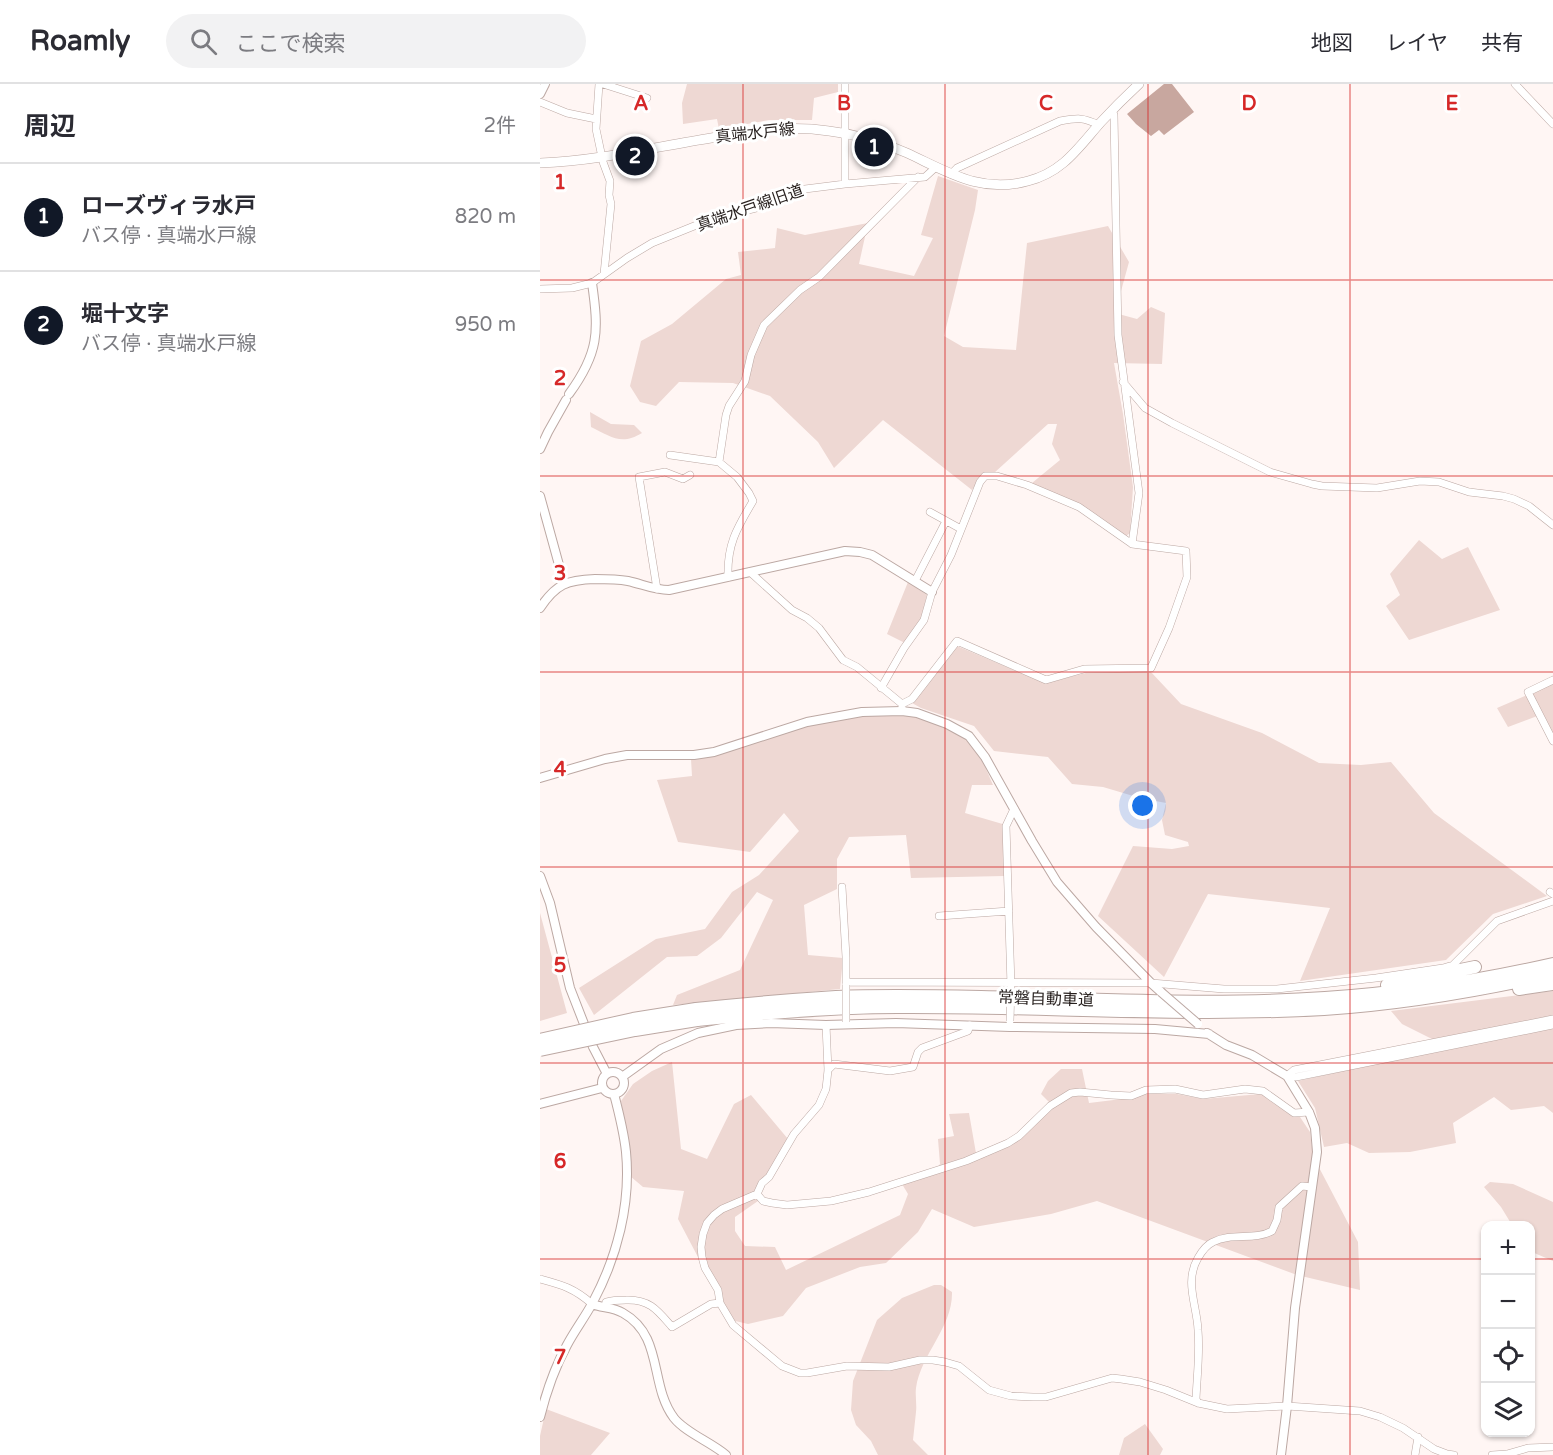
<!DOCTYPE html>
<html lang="ja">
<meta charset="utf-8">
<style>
body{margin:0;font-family:"Varela Round","Noto Sans JP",sans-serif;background:#f2f2f3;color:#2b2b33}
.controls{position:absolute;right:18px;bottom:18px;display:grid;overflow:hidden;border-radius:12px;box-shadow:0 2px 4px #0004}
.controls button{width:54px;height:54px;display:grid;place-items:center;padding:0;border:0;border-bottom:2px solid #e1e1e2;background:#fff;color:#2b2b33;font:30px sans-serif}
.you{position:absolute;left:603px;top:722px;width:21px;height:21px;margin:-15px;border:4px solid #fff;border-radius:50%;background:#1a73e8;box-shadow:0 0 0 9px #1a73e833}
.badge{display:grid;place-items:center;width:39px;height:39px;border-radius:50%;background:#111827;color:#fff;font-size:20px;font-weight:700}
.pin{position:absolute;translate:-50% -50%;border:3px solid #fff;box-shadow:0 2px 6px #0006}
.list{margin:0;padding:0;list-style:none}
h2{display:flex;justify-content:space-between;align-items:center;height:78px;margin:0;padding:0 24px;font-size:26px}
h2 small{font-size:20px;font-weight:400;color:#7c7c81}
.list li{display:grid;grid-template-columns:39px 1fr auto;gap:18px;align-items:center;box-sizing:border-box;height:108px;padding:0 24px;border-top:2px solid #e1e1e2}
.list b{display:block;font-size:22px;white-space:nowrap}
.list p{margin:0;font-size:20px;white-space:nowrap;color:#7c7c81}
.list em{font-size:20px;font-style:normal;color:#7c7c81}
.icon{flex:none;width:33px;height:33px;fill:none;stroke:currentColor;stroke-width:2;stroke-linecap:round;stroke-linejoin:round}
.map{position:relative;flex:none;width:1013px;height:1371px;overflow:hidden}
header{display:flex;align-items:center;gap:36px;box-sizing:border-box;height:84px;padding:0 30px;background:#fff;border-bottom:2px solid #e1e1e2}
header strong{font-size:28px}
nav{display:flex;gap:33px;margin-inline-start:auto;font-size:21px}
.search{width:420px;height:54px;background:#f2f2f3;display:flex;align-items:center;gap:15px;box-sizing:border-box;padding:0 21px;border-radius:33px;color:#7c7c81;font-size:22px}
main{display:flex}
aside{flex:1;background:#fff}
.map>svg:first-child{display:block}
.green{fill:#eed8d3}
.water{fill:#c8a79f}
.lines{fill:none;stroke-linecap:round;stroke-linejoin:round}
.minor-casing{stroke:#bca8a3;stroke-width:8}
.tertiary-casing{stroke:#bca8a3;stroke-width:10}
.secondary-casing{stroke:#bca8a3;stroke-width:10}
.motorway-casing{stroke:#bca8a3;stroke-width:14}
.minor{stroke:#fff;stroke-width:7}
.tertiary{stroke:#fff;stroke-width:8}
.secondary{stroke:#fff;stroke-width:9}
.motorway{stroke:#fff;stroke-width:12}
.minor-bridge-casing{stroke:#bca8a3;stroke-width:8;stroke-linecap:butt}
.tertiary-bridge-casing{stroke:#bca8a3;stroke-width:10;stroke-linecap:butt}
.motorway-bridge-casing{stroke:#bca8a3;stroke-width:14;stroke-linecap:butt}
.minor-bridge{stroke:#fff;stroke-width:7}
.tertiary-bridge{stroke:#fff;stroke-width:8}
.motorway-bridge{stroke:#fff;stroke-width:12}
.grid{fill:none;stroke:#d62828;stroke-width:1.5;stroke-opacity:0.55}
.labels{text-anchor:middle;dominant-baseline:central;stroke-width:6;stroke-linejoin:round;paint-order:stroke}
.street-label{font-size:16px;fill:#261f1d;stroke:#fff}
.grid-label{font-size:20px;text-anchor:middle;font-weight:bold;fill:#d62828;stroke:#fff;stroke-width:6;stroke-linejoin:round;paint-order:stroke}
</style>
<header>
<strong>Roamly</strong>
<div class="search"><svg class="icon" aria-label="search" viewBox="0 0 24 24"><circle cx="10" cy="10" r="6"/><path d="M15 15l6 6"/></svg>ここで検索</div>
<nav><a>地図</a><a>レイヤ</a><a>共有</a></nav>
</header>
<main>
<aside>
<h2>周辺<small>2件</small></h2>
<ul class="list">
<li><span class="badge">1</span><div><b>ローズヴィラ水戸</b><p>バス停 · 真端水戸線</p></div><em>820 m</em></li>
<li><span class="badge">2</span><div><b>堀十文字</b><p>バス停 · 真端水戸線</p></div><em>950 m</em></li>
</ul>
</aside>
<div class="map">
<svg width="1013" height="1371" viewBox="0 0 1013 1371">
<rect width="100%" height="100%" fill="#fff6f4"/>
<path class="green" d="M147 0H298V8L274 14 272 36H229L179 45 177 35 143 40 142 19Z
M398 92 438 106 435 126 404 252 423 263 476 266 487 159 568 142 589 178 575 229 597 235 611 223 625 229 622 280 574 279 583 330 593 403 590 449 585 453 492 399 520 376 512 360 517 340H508L454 389H443L432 406 343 336 294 384 278 358 230 312 193 299 139 298 116 322 100 318 90 302 101 257 132 240 186 195 201 191 198 168 235 164 237 144 265 151 328 139 319 180 374 192 393 154 381 151Z
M50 328 71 340 94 341 102 349C81 362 70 352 51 343Z
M879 456 902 475 928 463 960 526 869 556 846 522 860 511 850 490Z
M368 498 387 511 381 535 365 559 347 550Z
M417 562 505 599 546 589 610 587 641 620 722 649 779 679 821 681 851 678 894 729 1007 812 953 830 906 876 760 897 790 824 668 810 624 893 558 832 593 762 632 765 649 762 648 758 625 751 622 736 626 719 600 714 563 703 532 700 508 673 454 667 434 642 381 624 372 619Z
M1013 600V651L1000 631 968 643 957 624Z
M362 630C381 633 413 644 427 656 440 668 446 685 453 701H432L425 729 466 741 467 771 464 792 371 794 366 751 309 753 297 775V805L264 821 268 871 303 874 300 905 133 921 137 911 200 886 233 816 217 808 181 854 157 872 127 873 54 931 39 904 116 855 165 845 192 808 219 791 259 747 244 729 210 768 138 758 117 696 152 692 151 675 176 671 268 642 322 631Z
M0 829 27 929 0 937Z
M1013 907V1029L1004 1022 971 1026 954 1013 913 1039 916 1059 870 1068 829 1069 807 1059 784 1063 775 1024 758 997 896 966 892 955 862 940 851 927Z
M132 978 141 1065 167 1075 194 1020 211 1011 248 1055 228 1091 220 1098 218 1117 195 1133V1147L205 1162 235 1163 246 1186 360 1131 368 1110 362 1100 392 1091 400 1080 398 1055 414 1052 409 1030 429 1029 437 1075 454 1069 470 1062 513 1022 501 1010 508 997 521 985H542L549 1019 590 1014 607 1010H637L663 1015 721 1010 754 1033H760L770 1048 773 1072 818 1158 820 1206 757 1191 557 1117 511 1130 434 1143 392 1125 378 1148 346 1179 320 1183 266 1204 243 1232 208 1240 191 1236 138 1135 144 1107 103 1103 90 1092 81 1017 93 1000 112 987Z
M950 1098 973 1100 1013 1118V1177L992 1168 990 1142 972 1141 961 1123 944 1103Z
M394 1201H401L412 1208C413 1243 381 1270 376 1304 375 1312 377 1320 376 1328 375 1337 374 1347 373 1356L388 1371H338L331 1357 316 1341 311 1326 313 1297 337 1236 362 1214Z
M6 1325 70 1349 51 1371H0V1352Z
M605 1340 623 1365 620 1371H579L584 1354Z"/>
<path class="water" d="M624 0H632L654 28 624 51 619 46 611 52 596 40 587 30Z"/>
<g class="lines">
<g class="minor-casing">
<path id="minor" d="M59 0 56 45 63 78 70 97 69 111 71 120 64 190
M63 0 107 14
M975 0 1013 40
M0 18 27 29 56 35
M574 31 578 251 599 409 592 460
M411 90 417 84 520 37C537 34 543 33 559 41
M305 100V0
M0 205 32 204 52 199 87 174 112 159 169 136 220 123 249 107 305 100 385 93 396 83
M583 298 605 324 632 339 730 388 772 400 782 402 837 404 880 397 899 398 929 408 963 412 974 415 989 422 1013 441
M130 371 179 378 197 393 209 409 213 417C197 444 187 460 188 493
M179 378 186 331 189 322 205 297 211 271 224 241 260 206 279 193 378 93
M390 428 421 445
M210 488 252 526 267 534 279 544 303 576 317 583 362 620V624
M375 497 406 437
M117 505 99 393 125 388 143 395 150 391
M1013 596 988 608 1013 657
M341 604 364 564 384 536 392 508 411 471 440 398 445 392H457L487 401 539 423 592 460 646 467 647 493 629 544 611 584 544 585 506 596 417 557 372 615 362 620
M302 803 306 873V901
M1010 808 1013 810
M399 832 469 827
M306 898 611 899 684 905H737L836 894 903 884 913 881 957 837 1013 817
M471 902 466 742 474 725
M286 941 288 986 286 1005 282 1014 279 1021 254 1050 229 1093 222 1099 217 1110 182 1125 174 1131 167 1139 163 1150 161 1163 162 1173 165 1184 178 1206 180 1219 193 1241 242 1282 260 1289H267L307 1282 349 1283 380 1276H393L405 1278 419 1282 449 1306 471 1312 493 1313H506L572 1294 581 1295 600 1298 626 1306 658 1319 687 1325 747 1322 820 1327 840 1333 863 1344 894 1365 907 1370 914 1371
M288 986 294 980 350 987 373 983 378 968 382 964 428 947 430 941
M747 992 754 986 1013 935
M747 992 756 993 1013 941
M217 1110 223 1117 232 1119 247 1121 291 1117 329 1108 426 1077 468 1059 479 1052 510 1022 531 1009 540 1008 571 1011 591 1012 606 1006 635 1005 663 1011 705 1005 723 1007 754 1029 769 1028
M0 1195C22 1201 34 1204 52 1220
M65 1223 66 1218C73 1216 79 1216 86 1216 110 1215 118 1227 132 1243L171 1220 180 1219
M658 1319 656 1315C657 1292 660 1269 658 1246 657 1221 644 1198 658 1174 662 1167 666 1161 673 1158 692 1148 714 1157 732 1147L737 1136 739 1123 762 1102 772 1103
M875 1371 878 1353
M952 1371 967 1370 988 1364 1013 1363"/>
</g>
<g class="tertiary-casing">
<path id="tertiary" d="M0 10 5 0
M29 310C59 269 59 248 52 199
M0 365 8 348 26 316
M0 412 24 499
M0 524C16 500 27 496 55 495 66 495 77 495 88 497 102 500 114 506 129 506L305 467 320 468 332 471 392 508
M0 694 65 675 87 671H154L174 668 267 638 322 628 362 627 377 629 407 640 429 652 445 673 492 757 517 798 556 843 611 899 621 908
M0 792 10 819 30 904 53 963 67 990
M667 949 686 961 712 971 747 992 769 1028 775 1044 777 1068 755 1224 747 1322 741 1371
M62 999a11 11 0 1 1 22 0a11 11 0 1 1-22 0Z
M82 993 121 965 158 949 196 941 231 939 286 941 356 939 470 943 615 945 669 950
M0 1020 62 1004
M52 1220C62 1224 73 1223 83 1229 124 1252 109 1301 134 1334 146 1349 171 1358 186 1371
M0 1333C6 1309 15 1283 27 1261 35 1246 45 1233 53 1218 77 1173 91 1120 86 1068 84 1049 79 1029 74 1010"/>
</g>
<g class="secondary-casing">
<path id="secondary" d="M0 79C57 77 115 63 171 54 211 47 248 41 289 47 316 50 342 58 367 69 408 88 441 110 488 97 523 88 538 64 561 38 573 25 586 12 599 0"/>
</g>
<g class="motorway-casing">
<path id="motorway" d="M847 901 935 883
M979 905 1013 900
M156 925C203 920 249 916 296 913 344 911 393 912 441 913 555 915 671 922 785 914 862 909 938 897 1013 880
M157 936C224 929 290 923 357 923 499 922 642 933 784 925 861 920 937 907 1013 890"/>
</g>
<use href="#minor" class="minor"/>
<use href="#tertiary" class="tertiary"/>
<use href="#secondary" class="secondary"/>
<use href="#motorway" class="motorway"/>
<g class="minor-bridge-casing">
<path id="minor-bridge" d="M306 901V938
M470 937 471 902"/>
</g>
<g class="tertiary-bridge-casing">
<path id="tertiary-bridge" d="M621 908 658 940"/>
</g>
<g class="motorway-bridge-casing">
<path id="motorway-bridge" d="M0 956 93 935 156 925
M0 966 95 946 157 936"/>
</g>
<use href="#minor-bridge" class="minor-bridge"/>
<use href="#tertiary-bridge" class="tertiary-bridge"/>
<use href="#motorway-bridge" class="motorway-bridge"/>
</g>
<path class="grid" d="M203 0V1371M405 0V1371M608 0V1371M810 0V1371M0 196H1013M0 392H1013M0 588H1013M0 783H1013M0 979H1013M0 1175H945M990 1175H1013"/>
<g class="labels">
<g class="street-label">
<text transform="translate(215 49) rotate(-6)">真端水戸線</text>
<text transform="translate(210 124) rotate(-19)">真端水戸線旧道</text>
<text transform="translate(506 915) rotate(2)">常磐自動車道</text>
</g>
</g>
<g class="grid-label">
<text x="101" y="26">A</text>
<text x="304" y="26">B</text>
<text x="506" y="26">C</text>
<text x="709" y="26">D</text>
<text x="912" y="26">E</text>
<text x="20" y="105">1</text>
<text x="20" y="301">2</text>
<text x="20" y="496">3</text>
<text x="20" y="692">4</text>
<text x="20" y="888">5</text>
<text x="20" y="1084">6</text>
<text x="20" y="1280">7</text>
</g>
</svg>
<div class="controls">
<button>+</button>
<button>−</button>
<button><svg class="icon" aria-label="locate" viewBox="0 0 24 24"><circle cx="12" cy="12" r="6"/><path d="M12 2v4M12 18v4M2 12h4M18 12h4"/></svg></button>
<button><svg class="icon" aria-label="layers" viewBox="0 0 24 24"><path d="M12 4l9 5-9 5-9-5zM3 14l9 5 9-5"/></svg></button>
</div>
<div class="you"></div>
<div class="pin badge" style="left:334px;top:63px">1</div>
<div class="pin badge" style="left:95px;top:72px">2</div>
</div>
</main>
